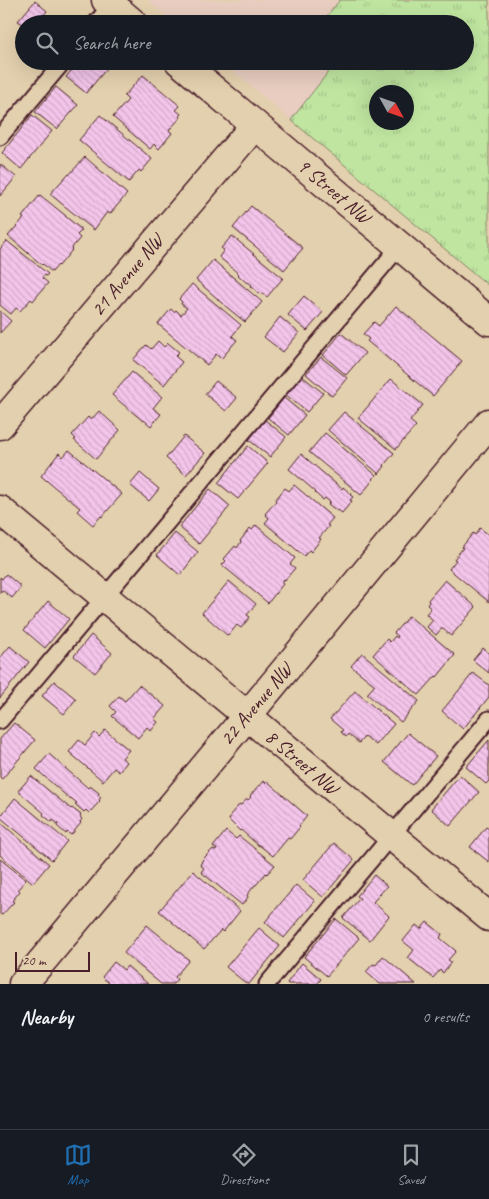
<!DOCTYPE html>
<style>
body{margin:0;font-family:Caveat,sans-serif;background:#20242c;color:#f1f3f6}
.compass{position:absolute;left:369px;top:85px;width:45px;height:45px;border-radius:50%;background:#171b24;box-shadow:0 5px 20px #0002;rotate:130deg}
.scale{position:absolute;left:15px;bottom:12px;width:75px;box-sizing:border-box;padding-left:5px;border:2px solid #4a1f2b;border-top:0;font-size:14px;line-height:18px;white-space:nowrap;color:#4a1f2b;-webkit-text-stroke:4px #e3d0ae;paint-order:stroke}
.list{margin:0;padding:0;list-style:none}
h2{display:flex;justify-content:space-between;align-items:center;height:65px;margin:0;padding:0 20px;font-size:21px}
h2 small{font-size:16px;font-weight:400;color:#9ea1a6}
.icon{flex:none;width:28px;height:28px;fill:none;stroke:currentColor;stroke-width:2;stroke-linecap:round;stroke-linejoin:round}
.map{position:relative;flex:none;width:489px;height:984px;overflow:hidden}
.search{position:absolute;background:#171b24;box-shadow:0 5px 20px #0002;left:15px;right:15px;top:15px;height:55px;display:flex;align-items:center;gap:12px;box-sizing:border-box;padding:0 18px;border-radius:28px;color:#9ea1a6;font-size:19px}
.sheet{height:145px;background:#171b24}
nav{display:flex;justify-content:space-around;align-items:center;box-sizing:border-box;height:70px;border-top:1px solid #363941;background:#171b24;font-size:14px;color:#9ea1a6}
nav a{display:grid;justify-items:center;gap:2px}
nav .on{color:#1f6fb2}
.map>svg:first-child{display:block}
.built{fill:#e8cdc0}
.park{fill:url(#park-tufts);stroke:#848266;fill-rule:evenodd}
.building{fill:url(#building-back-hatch);stroke:#4a1f2b}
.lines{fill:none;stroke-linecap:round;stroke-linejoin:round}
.service-casing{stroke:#4a1f2b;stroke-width:19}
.minor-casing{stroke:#4a1f2b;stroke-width:31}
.service{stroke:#e3d0ae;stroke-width:15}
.minor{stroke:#e3d0ae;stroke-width:28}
.labels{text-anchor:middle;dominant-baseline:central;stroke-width:4;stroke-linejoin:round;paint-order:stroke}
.street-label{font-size:20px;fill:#4a1f2b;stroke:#e3d0ae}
</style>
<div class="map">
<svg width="489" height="984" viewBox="0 0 489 984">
<defs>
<pattern id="park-tufts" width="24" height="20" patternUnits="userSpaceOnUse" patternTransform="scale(1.25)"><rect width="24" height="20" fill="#bfe5a0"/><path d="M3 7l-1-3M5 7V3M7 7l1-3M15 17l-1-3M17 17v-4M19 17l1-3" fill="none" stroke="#a6c48a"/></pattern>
<pattern id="building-back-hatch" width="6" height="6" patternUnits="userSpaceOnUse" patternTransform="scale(1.25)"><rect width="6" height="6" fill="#f3c5ea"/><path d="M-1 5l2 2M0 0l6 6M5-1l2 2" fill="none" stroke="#d2a9c9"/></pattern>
</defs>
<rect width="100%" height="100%" fill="#e3d0ae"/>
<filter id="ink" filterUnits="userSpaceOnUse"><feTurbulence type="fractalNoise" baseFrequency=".02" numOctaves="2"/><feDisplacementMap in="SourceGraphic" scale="10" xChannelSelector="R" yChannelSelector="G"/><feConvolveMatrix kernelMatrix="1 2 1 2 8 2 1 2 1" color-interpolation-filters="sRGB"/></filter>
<g filter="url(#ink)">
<path class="built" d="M147 0H340L320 24H176Z
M221 61H317L329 71 291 120Z"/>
<path class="park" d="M340 0H489V286L291 120 329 71 317 61H465V24H320ZM406 92V122H376V92Z"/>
<path class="building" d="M35 1 47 11 36 24H24V25L18 21Z
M79 61H113L86 93 66 77Z
M143 75 180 106 176 110 181 114 179 116 181 117 171 128H170L169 130 172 133 159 149 154 144 150 149 113 117 128 100 124 96Z
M56 87 78 105 57 129 35 112Z
M32 115 52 131 21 169 2 153Z
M100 115 152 159 141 172 139 170 129 182 79 140Z
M85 157 127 194 110 214 107 212 94 230 50 194 68 174 69 175Z
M0 164 16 177 0 196Z
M40 195 66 216H65L82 230 77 235 80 238 71 249 72 250 59 266 58 265 52 272 43 264 42 265 8 236 24 218 22 217Z
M251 206 303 248 284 270 233 228Z
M232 236 283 278 267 297 261 293 260 294 251 286 252 285 248 282 247 283 238 275 239 274 219 257 224 250 221 248Z
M7 241 48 274 46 276 44 275 42 278 48 283 33 301 31 299 20 311 16 308 11 314 0 305V249Z
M213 260 262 302 245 322 218 300V299L196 280Z
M192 284 241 325 232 336 237 340 221 359 216 354 207 365 158 324 171 309 174 312 176 310 181 315 187 308 181 304 182 302 179 299Z
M304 296 323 312 307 331 288 315Z
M396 306 462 361 433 396 367 341 369 339 363 334 374 322 379 326Z
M0 311 11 321 0 333Z
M280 317 299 333 283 352 264 337Z
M341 333 365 353 346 375 323 355Z
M158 341 164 347 168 343 179 352 175 356 182 362 164 385 133 360 146 345 151 349Z
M321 357 347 378 332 396 306 374Z
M132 372 162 397 153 408 161 414 151 426 144 420 143 421 112 395Z
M302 376 323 393 307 412 286 395Z
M391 379 423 405 410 421 416 426 396 449 358 418Z
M216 381 237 398 226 411 205 394Z
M284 398 305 415 289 435 268 418Z
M99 411 120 430 96 459 74 440 76 439 72 435 88 417 91 420Z
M344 412 394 453 384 465 385 466 379 474 328 430Z
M265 420 286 437 270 457 249 440Z
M325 433 376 475 372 479 373 480 361 495 309 452Z
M184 436 205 453 186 475 166 458Z
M248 446 268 463 238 499 218 483Z
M69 450 122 494 102 517 101 516 93 525 77 511 80 508 41 476 59 453 63 457Z
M301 454 342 489 343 487 351 494 350 495 353 497 350 500 352 501 342 513 338 510 337 511 328 504 330 502 325 498 323 500 315 493 316 492 289 469Z
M140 473 159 489 149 501 130 485Z
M294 485 333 518 327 525 329 526 319 538 321 539 311 552 309 550 304 556 265 523 269 518 265 514 276 501 275 500 285 488 289 491Z
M210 489 230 506 199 544 179 527Z
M256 525 295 558 290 564 295 568 285 580 284 579 281 582 283 584 268 603 222 565 226 561 224 559 235 546 237 548 241 542 240 541 250 528 252 530Z
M480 528 489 535V602L449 569 456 560 454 559 463 548 462 547 473 533 475 535Z
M175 533 198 552 180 575 157 555Z
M6 574 21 587 12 598 2 590 0 593V577L2 579Z
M445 580 476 607 451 636 442 628 436 635 427 627 433 620 426 614 431 608 427 605 429 602 428 600Z
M229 581 256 604 247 615 250 617 241 628 237 625 228 636 202 613Z
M48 601 69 619 45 648 24 630Z
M409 616 455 655 437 677 436 676 419 695 373 655 387 639 390 642 395 636 397 638 398 636 394 633Z
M91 635 112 653 95 673 74 656Z
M10 646 29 662 0 698V658Z
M483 648 489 653V673L473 660Z
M362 653 419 701 401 722 367 694 375 685 351 666Z
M473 673 489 685V697L463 729 442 711Z
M54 681 76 699 64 714 42 696Z
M139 685 165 706 154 719 158 722 151 731 147 727 138 738 112 716 116 712 110 706 119 696 125 701Z
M355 691 394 724 376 745 365 736 359 743 348 734 346 737 341 732 343 730 330 719Z
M14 723 35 740 2 779 0 777V739Z
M105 730 129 750 122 758 127 762 119 772 114 768 103 781 69 752 79 740 85 745 95 733 99 737Z
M408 733 436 756 412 785 384 762Z
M489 740V781L486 784 466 767Z
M49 754 88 788 90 786 99 793 98 795 101 797 99 800 100 801 89 813 86 810 84 812 75 804 77 803 72 799 71 800 36 769Z
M460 775 479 792 450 826 431 809Z
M31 776 71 809 72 808 81 815 80 817 82 819 80 822 81 823 71 835 67 832 66 834 57 826 58 824 53 820 52 822 43 815 44 813 18 791Z
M264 781 265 783 267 781 307 816 299 826 300 827 290 839 288 838 273 856 259 845V846L241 830 240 831 229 820 231 816 230 815 238 806 241 805 247 799 248 800 251 797 250 796 259 785 260 786Z
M15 798 67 841 52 860 0 817Z
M0 822 49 864 33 883 0 855Z
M486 827 489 829V862L470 847Z
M226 831 236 839 239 836 275 865 267 874 266 873 256 885H255L247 895 248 897 242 905 201 872 204 868 200 865 203 859 213 849 216 851 217 849 213 847Z
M334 843 354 860 323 897 303 880Z
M0 859 26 880 18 889 20 891 12 901 14 902 2 915 0 914Z
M193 871 240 911 223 932 221 930 204 949 159 911Z
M374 875 387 886 373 902 389 916 370 940 343 918 360 898 357 896Z
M296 885 315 901 284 938 265 922Z
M336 919 359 938 327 976 304 957Z
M427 922 442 934 440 938 456 951 448 960 451 962 443 973 440 970 433 978 408 958 414 950 403 941 416 925 421 929Z
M147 925 189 960 175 977 177 979 173 984H161L124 953Z
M259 928 280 946 249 984H247L226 967Z
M383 956 416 984H380L366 972 373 964 376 965Z
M114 962 124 970 127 966 148 984H110L102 977Z
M302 963 321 979 317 984H288L287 983Z"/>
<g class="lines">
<g class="service-casing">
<path id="service" d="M95 24 112 4
M0 137 64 61
M0 721 400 246
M267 984 489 719"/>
</g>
<g class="minor-casing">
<path id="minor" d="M106 0 134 24
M179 61 489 321
M0 425 255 125
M0 510 489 917
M23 984 247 716 489 423"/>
</g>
<use href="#service" class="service"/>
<use href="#minor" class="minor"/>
</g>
</g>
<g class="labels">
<g class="street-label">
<text transform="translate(334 191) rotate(40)">9 Street NW</text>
<text transform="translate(127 275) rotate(-50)">21 Avenue NW</text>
<text transform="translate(256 704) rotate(-50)">22 Avenue NW</text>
<text transform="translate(302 762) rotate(40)">8 Street NW</text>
</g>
</g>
</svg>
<svg class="compass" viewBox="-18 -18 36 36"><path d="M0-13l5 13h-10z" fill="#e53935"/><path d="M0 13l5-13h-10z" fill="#9ea1a6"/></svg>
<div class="scale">20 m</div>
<div class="search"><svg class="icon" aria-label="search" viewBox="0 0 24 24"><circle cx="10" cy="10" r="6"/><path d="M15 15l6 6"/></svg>Search here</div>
</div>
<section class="sheet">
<h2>Nearby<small>0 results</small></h2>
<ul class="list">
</ul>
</section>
<nav>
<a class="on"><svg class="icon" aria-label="map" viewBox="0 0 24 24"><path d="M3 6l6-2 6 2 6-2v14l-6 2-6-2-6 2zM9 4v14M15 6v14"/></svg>Map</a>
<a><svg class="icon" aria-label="directions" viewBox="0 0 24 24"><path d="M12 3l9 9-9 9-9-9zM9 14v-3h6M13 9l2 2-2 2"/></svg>Directions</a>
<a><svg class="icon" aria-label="saved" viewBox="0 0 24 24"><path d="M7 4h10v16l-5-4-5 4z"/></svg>Saved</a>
</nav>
